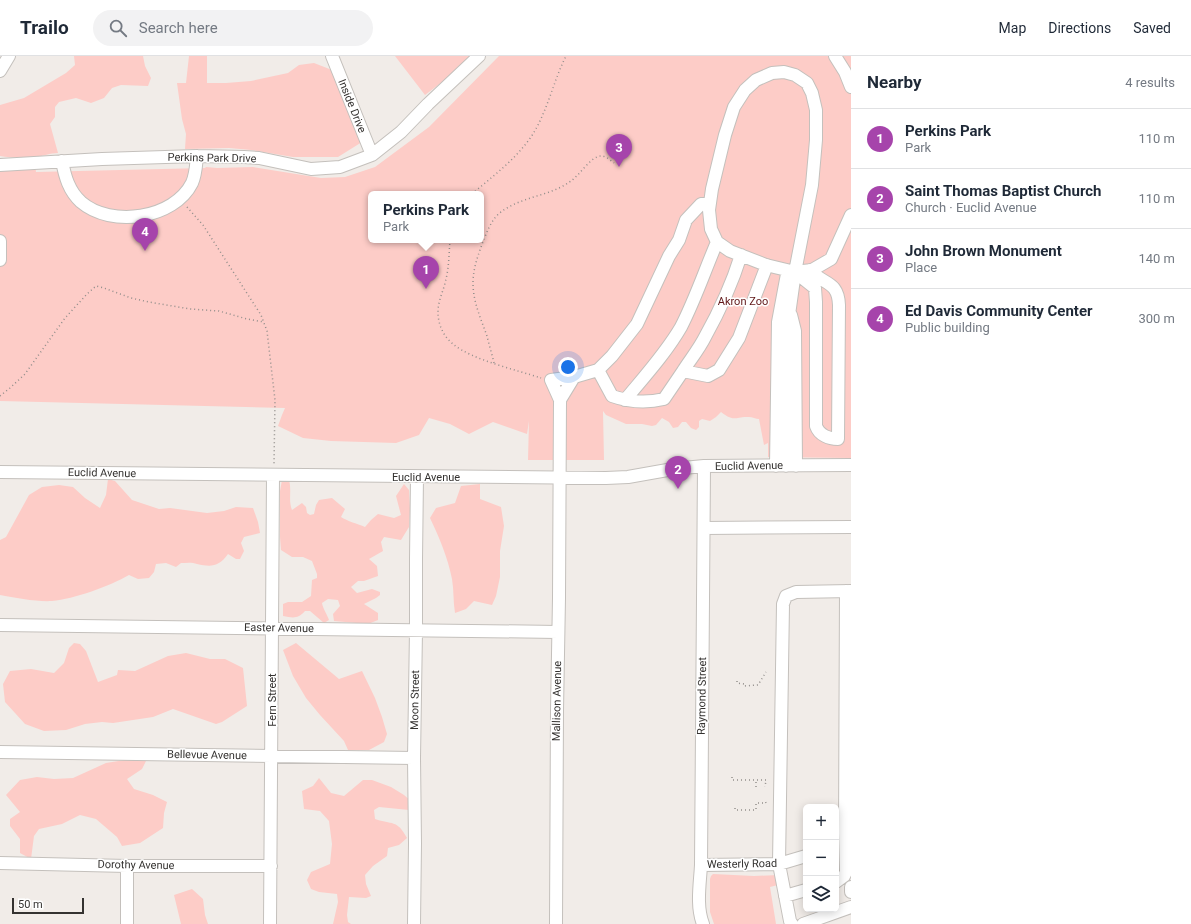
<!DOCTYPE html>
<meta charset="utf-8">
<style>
body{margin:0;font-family:Roboto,sans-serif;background:#f2f2f3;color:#1f2937}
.controls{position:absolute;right:12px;bottom:12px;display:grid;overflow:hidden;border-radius:6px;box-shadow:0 2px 10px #0003}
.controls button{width:36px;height:36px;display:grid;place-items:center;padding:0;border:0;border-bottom:1px solid #e0e1e3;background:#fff;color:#1f2937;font:20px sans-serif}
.scale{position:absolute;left:12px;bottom:10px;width:72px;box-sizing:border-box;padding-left:4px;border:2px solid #343230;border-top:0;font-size:11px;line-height:14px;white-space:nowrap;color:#343230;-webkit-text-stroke:3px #fff;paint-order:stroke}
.you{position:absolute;left:568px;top:311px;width:14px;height:14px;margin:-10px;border:3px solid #fff;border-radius:50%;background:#1a73e8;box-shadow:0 0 0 6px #1a73e833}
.badge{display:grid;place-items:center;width:26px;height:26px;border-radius:50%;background:#a644ab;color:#fff;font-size:13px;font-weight:700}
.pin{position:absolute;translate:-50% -33px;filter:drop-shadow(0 1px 2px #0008)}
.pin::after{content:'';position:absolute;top:21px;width:14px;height:12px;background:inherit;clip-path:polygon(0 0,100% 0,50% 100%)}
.popup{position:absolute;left:368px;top:135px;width:116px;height:52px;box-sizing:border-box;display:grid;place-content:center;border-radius:6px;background:#fff;filter:drop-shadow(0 1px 3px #0005);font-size:13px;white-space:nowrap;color:#747a83}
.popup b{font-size:15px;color:#1f2937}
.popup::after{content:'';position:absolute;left:50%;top:100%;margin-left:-8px;border:8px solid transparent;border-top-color:#fff}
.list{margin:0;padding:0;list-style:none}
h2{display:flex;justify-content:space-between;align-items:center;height:52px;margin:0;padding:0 16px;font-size:17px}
h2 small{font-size:13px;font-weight:400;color:#747a83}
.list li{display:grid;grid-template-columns:26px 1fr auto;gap:12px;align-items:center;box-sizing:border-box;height:60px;padding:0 16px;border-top:1px solid #e0e1e3}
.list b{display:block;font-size:15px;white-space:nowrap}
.list p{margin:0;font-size:13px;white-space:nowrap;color:#747a83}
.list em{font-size:13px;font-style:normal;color:#747a83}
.icon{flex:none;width:22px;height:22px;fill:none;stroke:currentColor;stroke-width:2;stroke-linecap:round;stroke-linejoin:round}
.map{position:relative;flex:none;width:851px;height:868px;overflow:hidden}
header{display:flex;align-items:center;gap:24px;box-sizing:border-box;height:56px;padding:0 20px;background:#fff;border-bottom:1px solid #e0e1e3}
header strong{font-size:19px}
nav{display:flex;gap:22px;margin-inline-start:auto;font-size:14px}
.search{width:280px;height:36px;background:#f2f2f3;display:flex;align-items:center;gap:10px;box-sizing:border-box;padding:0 14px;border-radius:22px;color:#747a83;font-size:15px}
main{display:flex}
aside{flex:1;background:#fff}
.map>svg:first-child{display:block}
.green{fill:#fdccc7;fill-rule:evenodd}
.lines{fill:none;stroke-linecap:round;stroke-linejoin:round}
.minor-casing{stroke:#c4c0bc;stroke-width:14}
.path{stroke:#928e8b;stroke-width:1.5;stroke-dasharray:1 3;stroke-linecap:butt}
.minor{stroke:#fff;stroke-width:12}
.labels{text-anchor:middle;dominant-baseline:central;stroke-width:3;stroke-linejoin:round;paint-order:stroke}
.street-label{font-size:11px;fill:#343230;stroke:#fff}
.park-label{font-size:11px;fill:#601617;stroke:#fff}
</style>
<header>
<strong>Trailo</strong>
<div class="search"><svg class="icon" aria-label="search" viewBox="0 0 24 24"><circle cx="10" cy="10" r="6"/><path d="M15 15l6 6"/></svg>Search here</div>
<nav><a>Map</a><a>Directions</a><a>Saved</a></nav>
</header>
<main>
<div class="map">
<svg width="851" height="868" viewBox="0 0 851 868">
<rect width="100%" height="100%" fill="#f1ece8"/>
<path class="green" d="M74 0H143L145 10 151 22 148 30 121 29 112 32 104 42 91 47 76 42 59 46 55 51V61L50 68 58 97C50 97 43 100 36 101 24 102 11 102 0 100V49L24 42 66 17 75 9Z
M189 0H207V27H226L251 25 288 17 299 9 314 7 332 14 362 86 338 101H293L251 94 229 92 185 93 186 78 182 63 177 27H186Z
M395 0H471L446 23 425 39Z
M499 0H851V402L768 401V387L764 389 759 363C756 363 752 361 749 361 735 360 735 367 721 356L716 361 710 365 702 363 699 365V371L696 374 691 372 686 366H682L678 371 673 372 669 366 662 362 656 369 652 370 642 368H626L606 359 603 355 604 404H528L529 365 527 378 493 366 469 378 450 368 429 362 419 379 396 387 331 385 303 382 278 370 282 359 285 352 0 345V109L35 107 36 116 205 112 206 111 217 112 253 111 321 122 345 121 375 111 429 71ZM371 138H481V184H371Z
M108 423 115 425 132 444 159 453 170 452 207 457 224 455 236 451 253 452 258 466 260 477 244 481 241 487 244 495 240 503H236L228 498C219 511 211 511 197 508 192 506 186 507 181 507L176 511 166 507 156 508 154 516 149 522 138 523 129 519C110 530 74 543 52 545 38 546 15 542 0 539V484L6 481 29 439 42 431 59 429 73 431 85 442 100 452 106 439Z
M282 424H289C292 435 288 444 292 454L302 447 306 451 307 457 310 459 314 458 316 449 319 444 332 442 345 453 341 461C347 465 358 468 365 471L371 464 378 458 394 462 401 459 396 440 404 428 409 434 410 453 409 471 401 484 384 481 381 486 383 495 369 503 377 510 378 520 364 525H358L351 531 357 537 372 533 380 536V539L376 542 364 548 378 557V564L368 568 334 565 333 558 340 550 338 544 328 543 322 547C323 553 327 558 329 564L324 567 310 555H305C298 563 293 562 283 560V548L288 546H302L311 540 312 524 317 522V518L312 505 303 501H292L281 494 280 481V435Z
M480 428V443L501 451 504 470 500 495V521L496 540 492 549 474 545 466 553 455 557C453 546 454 534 452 523 448 502 439 481 430 462L436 452 455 447 461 430Z
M74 587 80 588 86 595 98 626 117 619 118 614 135 615 168 600 186 597 210 603H225L243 612 247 650 222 666 216 668 173 653 153 661 113 667 102 666 85 668 66 674 44 675 25 668 5 646 3 628 10 615 31 613 54 617 64 607 69 592Z
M296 587 339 623 362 615 375 642 382 661 387 678 384 686 369 694H348L344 685 320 659 306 642 293 620 283 594Z
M131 703 146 705 142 713 127 723 134 733 153 739 167 746 164 757 163 772 140 787 122 790 117 781 96 763 80 759 62 768 39 773 34 780 31 803 20 797V783L10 770V763L20 756 6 739 20 724 37 721 54 723 73 722 106 707Z
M319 722 331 737 344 740 363 724H372L391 731 404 739 411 745 409 754 379 751 374 754 375 763C392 769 397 763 407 782L399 789 388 792 387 800 373 810 365 819 366 828 371 840 366 842 349 841 347 859 348 866 351 868H333L338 846 337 838 319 836 311 833 307 824 311 816 330 808 332 788 329 765 320 755 304 753 302 735 313 730Z
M713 818 754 820 778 819V829L770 831 776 868H714L710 856V823L711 820Z
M192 833 203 843 205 859 208 868H181L174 839Z"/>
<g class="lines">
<g class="minor-casing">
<path id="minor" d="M332 0 372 99
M835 0 845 16 851 31
M0 15 9 0
M62 105C65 121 69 135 81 146 111 172 174 163 192 127 196 118 196 109 197 100
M0 109 102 103 197 100 244 101 259 102 311 113 340 111 372 99 401 76 428 48 479 0
M710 146 701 148 686 164 679 184 669 200 637 268 612 300 598 314 612 340C629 346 647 347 664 343L683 315 708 320 719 314 739 282 767 209
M0 185V204
M803 215 812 214 831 203 851 159
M791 259 795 275 796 410
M683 315C690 304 699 293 705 281 719 256 732 228 741 199
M560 344 551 324 574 321
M625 344C644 321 666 297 681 271 695 244 705 214 717 186
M776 410 778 266 787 218
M786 410V280L795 216 812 129 816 84V54L812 37 807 27 795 19 784 16 772 17 756 24 745 34 734 51 725 79 712 133 709 154 711 173 717 186 730 195 766 209 795 216 815 232 816 246V370C819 379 829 383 838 383L839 249C838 224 823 229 810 214
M0 416 606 422 628 421 673 413 704 410 851 409
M704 472 851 471
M0 569 558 576
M0 696 414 702
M0 807 127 810H271
M701 809 779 808 806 800
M127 810V868
M836 826 844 820 846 816 845 777 846 535
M851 831V836
M785 840 806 834
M270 868 273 419
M414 868 415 787 414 702 416 574V503L417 421
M556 868 557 654 559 542 560 344 574 321 598 314
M703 868C696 850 700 828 701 809L704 410
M792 868 790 865 779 808 783 548 786 540 796 536 851 535
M803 868 851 851"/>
</g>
<path class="path" d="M472 138C493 120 515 104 531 81 547 57 553 26 566 0
M187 151 203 169 261 259 267 275 275 344 274 408
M450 184C449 197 449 211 446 223 444 234 438 244 438 256 438 268 443 280 453 288 472 304 517 314 541 322
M494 307C492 298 489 289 487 280 481 263 473 246 473 227 473 211 479 197 484 183 490 169 493 160 507 152 527 140 552 139 571 125 579 120 591 100 601 100 606 100 610 104 614 107
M0 340 10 332 25 318 65 262 87 238 96 230 104 232 131 242 149 246 190 253 219 255 247 263 264 266
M737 625V627L744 628V630L758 629 766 616
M732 721V724H766L765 731
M756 731V724
M735 752V754H756V747H766L765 745"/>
<use href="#minor" class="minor"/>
</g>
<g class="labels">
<g class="street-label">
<text transform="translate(352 50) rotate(68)">Inside Drive</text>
<text transform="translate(212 102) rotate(1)">Perkins Park Drive</text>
<text transform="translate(749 410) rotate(-1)">Euclid Avenue</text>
<text transform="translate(102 417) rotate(1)">Euclid Avenue</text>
<text x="426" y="421">Euclid Avenue</text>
<text transform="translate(279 572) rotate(1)">Easter Avenue</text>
<text transform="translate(702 640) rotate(-89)">Raymond Street</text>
<text transform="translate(272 644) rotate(-90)">Fern Street</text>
<text transform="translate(415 644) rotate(-89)">Moon Street</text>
<text transform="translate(557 645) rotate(-89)">Mallison Avenue</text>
<text transform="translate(207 699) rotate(1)">Bellevue Avenue</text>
<text transform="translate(742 808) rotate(-1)">Westerly Road</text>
<text transform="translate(136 809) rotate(1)">Dorothy Avenue</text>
</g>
<g class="park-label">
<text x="743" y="245">Akron Zoo</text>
</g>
</g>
</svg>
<div class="controls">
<button>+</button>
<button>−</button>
<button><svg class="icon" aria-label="layers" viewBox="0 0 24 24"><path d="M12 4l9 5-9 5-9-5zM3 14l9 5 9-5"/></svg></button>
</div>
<div class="scale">50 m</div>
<div class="you"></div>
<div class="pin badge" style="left:426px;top:233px">1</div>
<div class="popup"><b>Perkins Park</b>Park</div>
<div class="pin badge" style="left:678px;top:433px">2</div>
<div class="pin badge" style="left:619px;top:111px">3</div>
<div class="pin badge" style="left:145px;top:195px">4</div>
</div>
<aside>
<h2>Nearby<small>4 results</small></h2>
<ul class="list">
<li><span class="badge">1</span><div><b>Perkins Park</b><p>Park</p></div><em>110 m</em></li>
<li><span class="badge">2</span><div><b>Saint Thomas Baptist Church</b><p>Church · Euclid Avenue</p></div><em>110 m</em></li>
<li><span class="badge">3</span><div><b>John Brown Monument</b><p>Place</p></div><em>140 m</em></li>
<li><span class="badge">4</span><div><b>Ed Davis Community Center</b><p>Public building</p></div><em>300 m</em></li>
</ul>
</aside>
</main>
